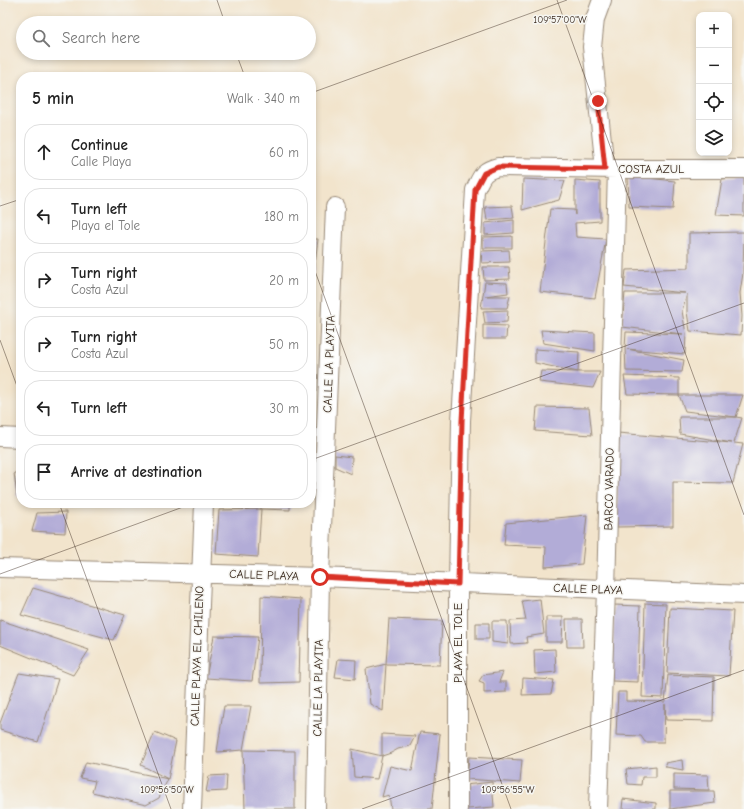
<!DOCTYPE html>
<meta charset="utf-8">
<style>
body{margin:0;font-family:"Comic Neue",sans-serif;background:#f6f6f6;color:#222}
.controls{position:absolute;right:12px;top:12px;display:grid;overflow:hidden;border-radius:8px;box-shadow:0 2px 6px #0003}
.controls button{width:36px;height:36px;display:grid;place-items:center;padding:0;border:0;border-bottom:1px solid #e0e0e0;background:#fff;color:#222;font:20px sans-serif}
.stop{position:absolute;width:12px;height:12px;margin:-9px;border:3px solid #d93025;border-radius:50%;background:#fff}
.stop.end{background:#d93025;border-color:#fff;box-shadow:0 1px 4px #0008}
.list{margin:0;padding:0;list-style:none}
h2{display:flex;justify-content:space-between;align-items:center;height:52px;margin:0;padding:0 16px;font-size:17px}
h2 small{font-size:13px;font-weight:400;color:#767676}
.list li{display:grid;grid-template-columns:26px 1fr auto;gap:12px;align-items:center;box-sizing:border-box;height:56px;margin:0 8px 8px;padding:0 8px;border:1px solid #e0e0e0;border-radius:16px}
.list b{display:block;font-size:15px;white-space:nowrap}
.list p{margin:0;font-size:13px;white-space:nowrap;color:#767676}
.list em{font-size:13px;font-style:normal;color:#767676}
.icon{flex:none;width:22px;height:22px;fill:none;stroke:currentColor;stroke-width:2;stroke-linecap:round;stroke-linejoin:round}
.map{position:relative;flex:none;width:744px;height:809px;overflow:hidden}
.search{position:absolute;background:#fff;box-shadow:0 2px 6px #0003;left:16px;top:16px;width:300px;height:44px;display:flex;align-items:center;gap:10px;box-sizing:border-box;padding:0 14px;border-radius:22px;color:#767676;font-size:15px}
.panel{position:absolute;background:#fff;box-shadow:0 2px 6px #0003;left:16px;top:72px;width:300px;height:436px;border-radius:16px}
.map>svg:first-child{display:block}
.building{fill:#b2acd7}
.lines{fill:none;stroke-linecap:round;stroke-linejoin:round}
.minor-casing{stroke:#968775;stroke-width:20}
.minor{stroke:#fff;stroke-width:18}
.route{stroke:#d93025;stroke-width:5}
.ticks{fill:none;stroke:#3b2a1e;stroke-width:1;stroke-opacity:0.45}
.labels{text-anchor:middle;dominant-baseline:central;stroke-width:3;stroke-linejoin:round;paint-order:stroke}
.street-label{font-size:12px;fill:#3b2a1e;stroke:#f6f6f2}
.ticks-label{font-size:10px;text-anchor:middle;fill:#3b2a1e;stroke:#f6f6f2;stroke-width:3;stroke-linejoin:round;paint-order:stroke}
</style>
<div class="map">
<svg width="744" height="809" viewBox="0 0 744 809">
<rect width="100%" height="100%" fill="#f6f6f2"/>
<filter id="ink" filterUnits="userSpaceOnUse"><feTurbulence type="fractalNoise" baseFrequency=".025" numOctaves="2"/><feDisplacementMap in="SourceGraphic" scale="8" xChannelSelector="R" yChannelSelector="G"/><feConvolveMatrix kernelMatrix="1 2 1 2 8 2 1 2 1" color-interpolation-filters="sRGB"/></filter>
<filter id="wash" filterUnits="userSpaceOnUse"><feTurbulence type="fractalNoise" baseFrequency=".012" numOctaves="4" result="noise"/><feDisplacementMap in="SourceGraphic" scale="16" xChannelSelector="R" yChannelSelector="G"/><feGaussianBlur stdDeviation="0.9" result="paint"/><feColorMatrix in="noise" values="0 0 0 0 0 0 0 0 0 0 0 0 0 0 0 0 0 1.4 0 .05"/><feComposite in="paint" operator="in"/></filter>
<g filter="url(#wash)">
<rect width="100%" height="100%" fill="#f2e4cc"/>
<g id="blocks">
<path class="building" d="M628 176 675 181 673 209 629 207Z
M744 177V216L716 215 722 179Z
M523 179 565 181 559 200 522 210Z
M575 180 600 182V221L575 223 576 237 606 239 595 298 540 292 550 209 574 210 575 215Z
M512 206 514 218 487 220 485 207Z
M514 220V233L485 235V223Z
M744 232 743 273 740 293 742 316 741 335 690 331 687 312V294L682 311 686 334 685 354 627 349 684 360 682 372 626 371 625 348 626 332 683 334 622 327 625 293H685L624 287 626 270 689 268V233Z
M512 236V248H483V237Z
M311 239H318L314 273H311Z
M509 250 510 262 482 263 481 251Z
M483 267H509L510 279 484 280Z
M485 282 507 283 508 293 485 296H510L507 308H481Z
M508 310 507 322 485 323 483 311Z
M483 325 507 326 506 339H483Z
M541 330 595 333V351L543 343Z
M535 349 579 352 578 372H600L593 388 539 382 541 371 578 372 535 363Z
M624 376 679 378V395L627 394Z
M679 395H743L736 417 742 418 734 443 743 444 733 483 673 482V526L617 527 618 433 732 443 680 434 679 417H736L685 411Z
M537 407 589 408 592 435 535 431Z
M335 455 352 457 351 474 335 467Z
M14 473H21V497L17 496Z
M175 503H184L186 505 175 504Z
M261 503H290V510L261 509 258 557 216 554 219 510 261 509Z
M66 512 65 533 32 531 37 513Z
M587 515 582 564 545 567 546 547 504 545 506 523Z
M33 588 125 615 114 640 21 615Z
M261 596 301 599 299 682 260 683Z
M540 599 544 634 526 637 527 643 511 644 510 621 526 620 522 601Z
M645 603 666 604 663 698 642 697Z
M614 605 640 606 638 682 612 681Z
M670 608 733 611 729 676 667 673Z
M546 617H563L562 642H546Z
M389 619 442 621 440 665 386 664Z
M566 619H582L583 647H567Z
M0 620 89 650 73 675 0 645Z
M492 621H507L508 644 492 642Z
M476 623H489V639H476Z
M214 636 258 637 252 681 206 678Z
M555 649 556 672 535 674 534 650Z
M338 659 356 660 355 679 335 677Z
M386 664 383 711 370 704 366 669Z
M503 672 499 682H506V692L484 693V683L479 681 483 675Z
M19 673 58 679 38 742 0 730V723Z
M668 675 714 677 713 721 666 720 665 704 664 742H645L641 736 616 735 618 692H626V701L665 702Z
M523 678 554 680 551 694 522 695Z
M224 706H251L243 750 217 752Z
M155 732 176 741 168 779 141 765Z
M420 732 440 734 432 809H391L389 795 382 797 390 766 412 771Z
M382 734 415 736 410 746 398 749 391 753 382 756Z
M352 749 382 756 377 779 354 777Z
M243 750 295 751V809H245Z
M469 757 522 760 520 783 467 779Z
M682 760 683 770 666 767 665 763Z
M86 762 168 779 159 798 146 805 92 792 95 781 80 778Z
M656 766V777H642L641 785 628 784 626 769Z
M674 774 708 775 709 790 674 789Z
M227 775 226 791 206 792 209 776Z
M492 782 494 807 468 809 465 785Z
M670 791H714L715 803 670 809Z
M623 799 656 803V809H622Z"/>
</g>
</g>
<g filter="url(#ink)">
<use href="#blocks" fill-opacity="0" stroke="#968775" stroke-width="1"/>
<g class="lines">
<g class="minor-casing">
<path id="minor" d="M602 0 595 19 592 47 605 169
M0 437 21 438
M0 568 320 577 744 595
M192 809 204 503
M316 809 320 577 335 207
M458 809V584L461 421 475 190C482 176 482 171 498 167L617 169H744
M598 809 606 590 617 169"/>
</g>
<use href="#minor" class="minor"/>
</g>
</g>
<g class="lines" filter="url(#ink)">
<path class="route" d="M320 577 458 584 462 421 475 190 484 173 498 167 605 169 598 101"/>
</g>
<path class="ticks" d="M217 0 225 23M557 0 744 515M236 53 245 77M311 93 567 0M0 206 21 199M311 260 511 809M0 340 21 397M311 460 744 303M59 503 171 809M0 574 194 503M362 809 744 670"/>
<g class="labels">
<g class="street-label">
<text x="651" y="169">COSTA AZUL</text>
<text transform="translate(329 364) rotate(-88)">CALLE LA PLAYITA</text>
<text transform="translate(609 489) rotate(-89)">BARCO VARADO</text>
<text transform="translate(264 575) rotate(2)">CALLE PLAYA</text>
<text transform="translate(588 589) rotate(2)">CALLE PLAYA</text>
<text transform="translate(458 643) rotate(-90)">PLAYA EL TOLE</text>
<text transform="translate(197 656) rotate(-88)">CALLE PLAYA EL CHILENO</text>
<text transform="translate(318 688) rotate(-89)">CALLE LA PLAYITA</text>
</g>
</g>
<g class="ticks-label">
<text x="560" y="23">109°57'00"W</text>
<text x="167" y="793">109°56'50"W</text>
<text x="508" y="793">109°56'55"W</text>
</g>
</svg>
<div class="controls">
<button>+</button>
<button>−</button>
<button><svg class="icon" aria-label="locate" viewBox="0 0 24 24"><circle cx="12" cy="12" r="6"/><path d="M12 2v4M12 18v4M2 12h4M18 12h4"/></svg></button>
<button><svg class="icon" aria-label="layers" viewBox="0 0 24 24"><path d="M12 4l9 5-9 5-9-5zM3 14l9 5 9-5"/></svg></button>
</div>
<div class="stop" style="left:320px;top:577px"></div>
<div class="stop end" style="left:598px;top:101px"></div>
<div class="search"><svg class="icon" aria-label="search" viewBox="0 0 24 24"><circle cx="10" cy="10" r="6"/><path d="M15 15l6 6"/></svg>Search here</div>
<section class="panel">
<h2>5 min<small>Walk · 340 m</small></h2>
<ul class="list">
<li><svg class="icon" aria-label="ahead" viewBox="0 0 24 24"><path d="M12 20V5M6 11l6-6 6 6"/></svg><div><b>Continue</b><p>Calle Playa</p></div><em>60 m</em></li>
<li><svg class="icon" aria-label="left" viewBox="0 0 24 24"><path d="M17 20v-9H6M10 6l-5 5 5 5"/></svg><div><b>Turn left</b><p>Playa el Tole</p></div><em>180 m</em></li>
<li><svg class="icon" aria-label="right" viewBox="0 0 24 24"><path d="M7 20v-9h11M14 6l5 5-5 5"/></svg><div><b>Turn right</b><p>Costa Azul</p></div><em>20 m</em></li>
<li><svg class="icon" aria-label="right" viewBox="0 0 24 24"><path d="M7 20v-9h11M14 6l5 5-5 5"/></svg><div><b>Turn right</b><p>Costa Azul</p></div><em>50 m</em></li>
<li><svg class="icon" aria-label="left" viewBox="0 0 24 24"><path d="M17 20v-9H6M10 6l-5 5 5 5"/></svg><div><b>Turn left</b></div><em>30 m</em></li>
<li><svg class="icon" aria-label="arrive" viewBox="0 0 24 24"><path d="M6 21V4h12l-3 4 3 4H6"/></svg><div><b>Arrive at destination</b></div></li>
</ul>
</section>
</div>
